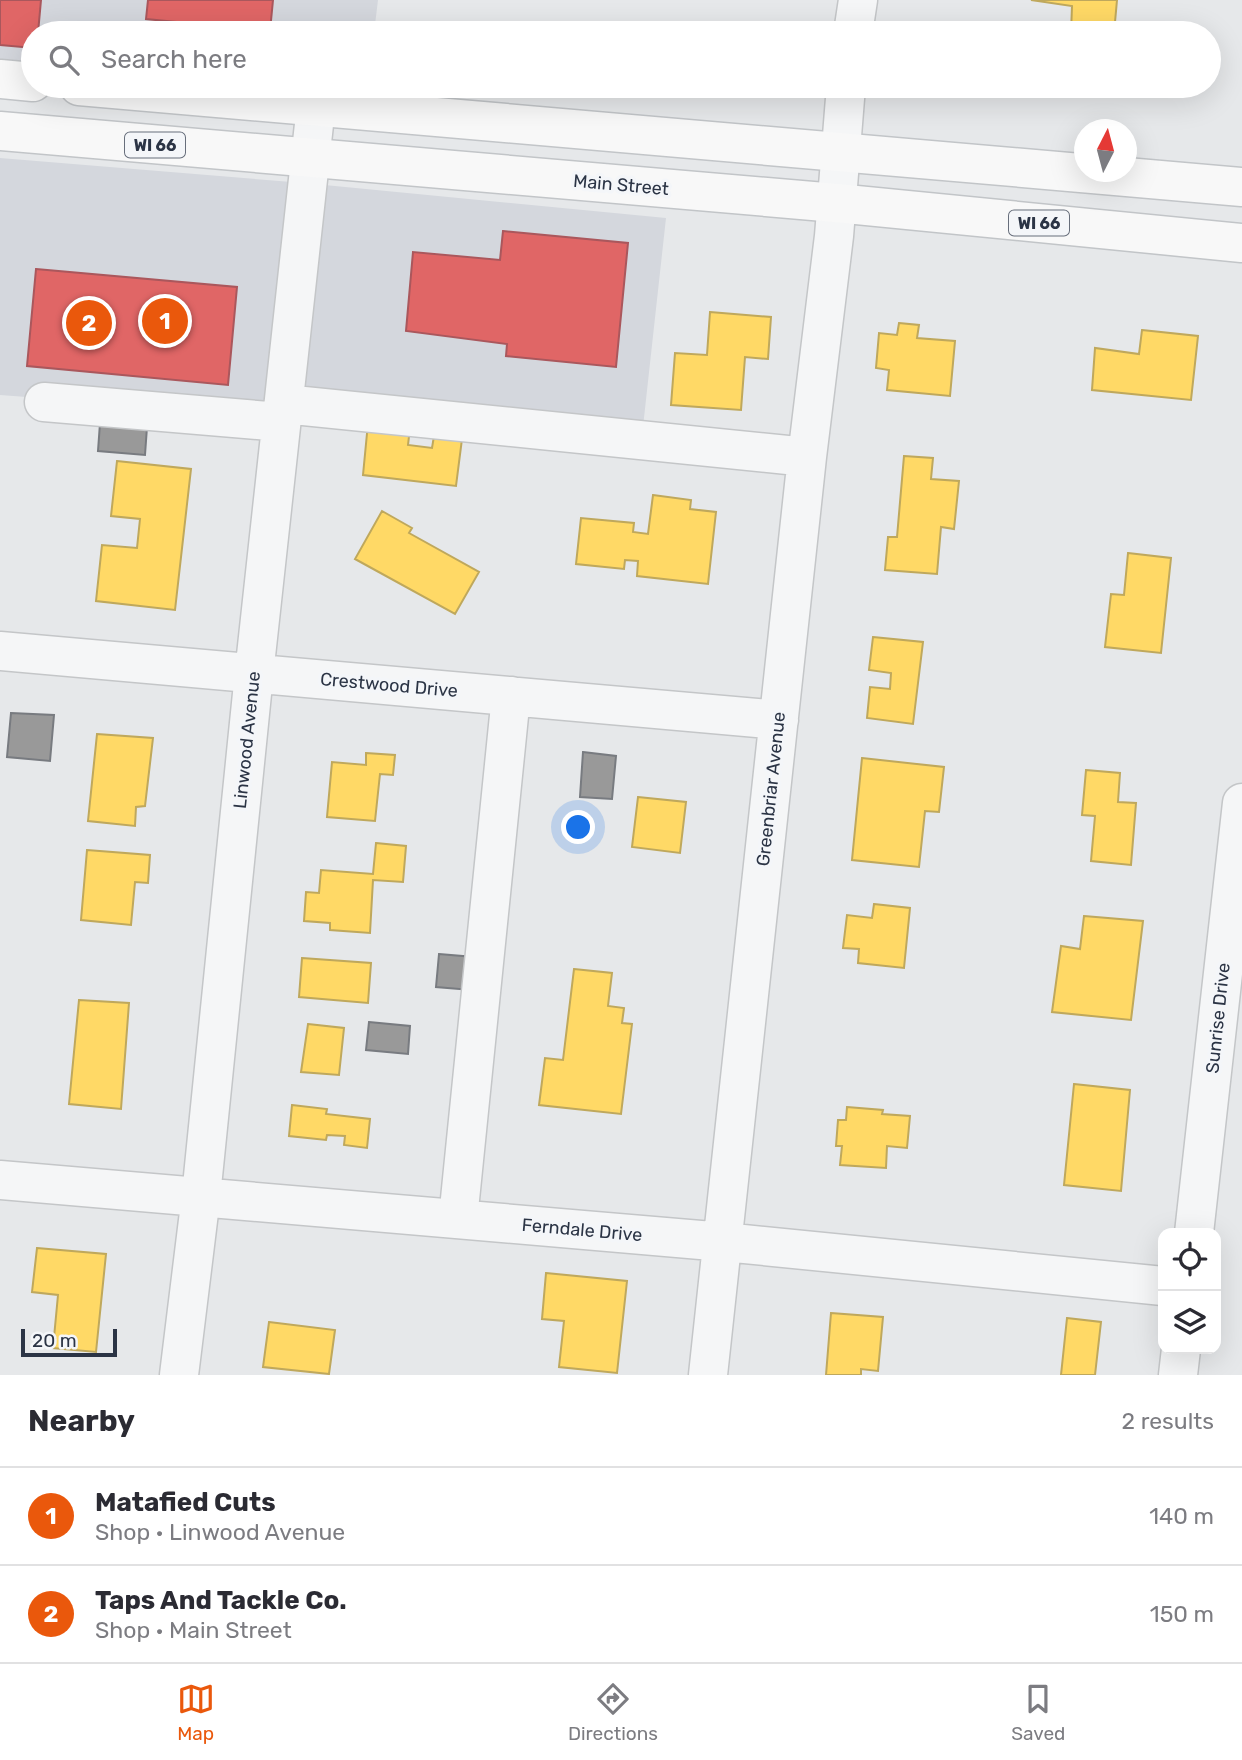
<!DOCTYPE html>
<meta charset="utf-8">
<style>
body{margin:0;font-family:Rubik,sans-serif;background:#f7f7f7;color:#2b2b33}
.controls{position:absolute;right:21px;bottom:21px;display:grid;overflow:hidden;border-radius:14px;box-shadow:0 7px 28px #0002}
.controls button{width:63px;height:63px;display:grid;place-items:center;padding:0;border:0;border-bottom:2px solid #e1e1e2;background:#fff;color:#2b2b33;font:35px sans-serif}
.compass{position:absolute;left:1074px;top:119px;width:63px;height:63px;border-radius:50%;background:#fff;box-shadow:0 7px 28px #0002;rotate:6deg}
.scale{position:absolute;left:21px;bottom:18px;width:96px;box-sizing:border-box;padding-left:7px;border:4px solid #2b3445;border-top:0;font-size:19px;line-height:24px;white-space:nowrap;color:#2b3445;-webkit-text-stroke:5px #f4f6f9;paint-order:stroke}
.you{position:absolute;left:579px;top:828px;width:24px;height:24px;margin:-18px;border:5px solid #fff;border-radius:50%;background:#1a73e8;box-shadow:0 0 0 10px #1a73e833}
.badge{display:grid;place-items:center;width:46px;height:46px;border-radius:50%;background:#ea580c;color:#fff;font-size:23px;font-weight:700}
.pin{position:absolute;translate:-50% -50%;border:4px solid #fff;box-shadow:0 2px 7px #0006}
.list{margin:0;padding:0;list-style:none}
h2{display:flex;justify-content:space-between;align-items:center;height:91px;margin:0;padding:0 28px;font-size:30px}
h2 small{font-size:23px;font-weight:400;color:#7c7c81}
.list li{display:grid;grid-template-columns:46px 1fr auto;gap:21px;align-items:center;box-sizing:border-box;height:98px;padding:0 28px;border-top:2px solid #e1e1e2}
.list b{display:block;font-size:26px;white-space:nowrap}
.list p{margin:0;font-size:23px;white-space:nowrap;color:#7c7c81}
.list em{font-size:23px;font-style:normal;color:#7c7c81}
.icon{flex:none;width:38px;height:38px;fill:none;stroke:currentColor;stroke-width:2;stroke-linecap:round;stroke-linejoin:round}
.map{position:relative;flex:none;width:1242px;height:1375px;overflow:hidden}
.search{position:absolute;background:#fff;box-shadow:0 7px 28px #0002;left:21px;right:21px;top:21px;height:77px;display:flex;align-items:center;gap:18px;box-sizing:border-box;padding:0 24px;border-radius:38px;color:#7c7c81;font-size:26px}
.sheet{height:287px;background:#fff}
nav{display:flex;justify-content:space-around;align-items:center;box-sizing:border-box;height:98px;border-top:2px solid #e1e1e2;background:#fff;font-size:19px;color:#7c7c81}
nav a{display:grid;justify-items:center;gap:4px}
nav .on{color:#ea580c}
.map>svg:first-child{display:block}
.built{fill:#d4d7dd}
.homes{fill:#ffd966;stroke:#bfa85c;stroke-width:2}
.shops{fill:#e06666;stroke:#aa575c;stroke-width:2}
.industry{fill:#999;stroke:#787b80;stroke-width:2}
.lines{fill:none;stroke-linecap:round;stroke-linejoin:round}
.minor-casing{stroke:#c4c6c8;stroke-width:41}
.major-casing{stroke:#c2c5c8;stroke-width:41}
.minor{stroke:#f5f6f7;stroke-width:38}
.major{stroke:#f8f8f8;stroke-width:38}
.labels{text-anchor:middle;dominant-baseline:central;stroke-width:7;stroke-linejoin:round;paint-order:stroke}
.shield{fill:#f4f6f9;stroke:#676e7b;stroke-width:2}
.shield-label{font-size:16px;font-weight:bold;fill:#2b3445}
.street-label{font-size:18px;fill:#2b3445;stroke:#f4f6f9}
</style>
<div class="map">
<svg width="1242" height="1375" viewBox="0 0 1242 1375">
<rect width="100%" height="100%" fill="#e6e8ea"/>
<path class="built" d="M0 0H378L374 33H33V64L0 62Z
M0 158 304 183 666 218 640 454 279 416 0 395Z"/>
<path class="homes" d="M1031 0H1117L1114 33H1071L1072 6Z
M710 312 771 317 768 359 745 357 741 410 671 405 675 353 707 355Z
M899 323 919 325 917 338 955 341 950 396 887 390 889 370 876 368 879 333 897 335Z
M1142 330 1198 336 1191 400 1092 390 1095 348 1139 354Z
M368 423 410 428 408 445 432 448 434 436 462 439 456 486 363 475Z
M904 456 933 458 931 479 959 481 954 529 941 527 937 574 885 570 888 537H897Z
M117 461 191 469 175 610 96 601 102 545 137 548 140 519 111 516Z
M653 495 691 500 690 509 716 512 708 584 637 576 638 561 625 560 624 569 576 564 581 518 634 523 633 532 648 534Z
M382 511 412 528 409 533 479 572 455 614 355 559Z
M1128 553 1171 558 1161 653 1105 647 1111 594 1124 595Z
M873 637 923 642 913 724 867 718 870 687 890 689 891 673 869 670Z
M97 734 153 738 145 806 136 807 135 826 88 821Z
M366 753 395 755 393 775 380 774 375 821 327 817 332 762 366 765Z
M862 758 944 767 939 812 925 811 919 867 852 860Z
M1086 770 1120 773 1118 802 1136 803 1131 865 1091 861 1095 816 1082 815Z
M638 797 686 802 680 853 632 847Z
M376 843 406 846 403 882 373 880 370 933 330 930V923L304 921 306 892 319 893 321 870 373 874Z
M87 850 150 855 148 883 135 882 131 925 81 920Z
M874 904 910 908 904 968 858 963 859 949 843 948 847 915 872 918Z
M1084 916 1143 921 1131 1020 1052 1012 1061 946 1080 949Z
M302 958 371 963 368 1003 299 997Z
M574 969 612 973 608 1006 624 1008 622 1023 632 1024 621 1114 539 1105 545 1058 563 1060Z
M79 1000 129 1003 121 1109 69 1104Z
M308 1024 344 1028 339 1075 301 1072Z
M1074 1084 1130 1090 1121 1191 1064 1185Z
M292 1105 327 1109 326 1114 370 1119 367 1148 344 1145 345 1136 327 1135 326 1140 289 1136Z
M847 1107 883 1110 882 1114 910 1116 907 1148 887 1146 886 1168 840 1165 842 1146H836L838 1120H846Z
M37 1248 106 1254 96 1352 53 1348 58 1295 32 1292Z
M546 1273 627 1281 617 1373 559 1367 564 1321 542 1319Z
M831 1313 883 1317 878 1371 861 1369V1375H826Z
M1067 1318 1101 1322 1095 1375H1061Z
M269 1322 335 1330 329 1374 263 1367Z"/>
<path class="shops" d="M0 0H41L38 33H33V48L0 45Z
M148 0H273L270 31 146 19Z
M503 231 628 243 616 367 506 356 507 344 406 331 413 252 500 260Z
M36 269 237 287 228 385 27 366Z"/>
<path class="industry" d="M100 423 147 427 145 455 98 451Z
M11 713 54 715 50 761 7 757Z
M583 752 616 756 612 799 580 797Z
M439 954 474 957 471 990 436 987Z
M369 1022 410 1026 408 1054 366 1050Z"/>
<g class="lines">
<g class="minor-casing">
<path id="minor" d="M853 33 858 0
M44 402 281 422
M284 404 807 457
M0 651 779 720
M0 1180 724 1242 1163 1286
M458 1219 511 696
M1194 1233 1242 803
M179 1375 201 1196 254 674 316 106
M708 1375 807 457 834 236 846 86
M1178 1375 1181 1349"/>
</g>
<g class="major-casing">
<path id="major" d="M0 79 33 82
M79 86 1242 187
M0 131 836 203 1242 243"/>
</g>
<use href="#minor" class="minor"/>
<use href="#major" class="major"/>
</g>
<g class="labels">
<g class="shield">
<rect x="125" y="132.5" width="60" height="25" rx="5"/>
<rect x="1009" y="210.5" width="60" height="25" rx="5"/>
</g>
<g class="shield-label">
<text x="155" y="145">WI 66</text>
<text x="1039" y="223">WI 66</text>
</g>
<g class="street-label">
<text transform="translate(621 185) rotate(5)">Main Street</text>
<text transform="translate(389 685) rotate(5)">Crestwood Drive</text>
<text transform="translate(247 740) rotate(-84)">Linwood Avenue</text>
<text transform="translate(771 789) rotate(-84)">Greenbriar Avenue</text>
<text transform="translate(1218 1018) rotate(-84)">Sunrise Drive</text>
<text transform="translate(582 1230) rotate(5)">Ferndale Drive</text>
</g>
</g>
</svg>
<div class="controls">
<button><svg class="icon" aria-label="locate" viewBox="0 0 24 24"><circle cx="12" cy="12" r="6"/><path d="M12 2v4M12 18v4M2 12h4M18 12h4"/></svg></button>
<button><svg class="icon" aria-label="layers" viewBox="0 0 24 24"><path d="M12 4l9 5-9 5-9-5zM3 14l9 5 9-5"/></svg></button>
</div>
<svg class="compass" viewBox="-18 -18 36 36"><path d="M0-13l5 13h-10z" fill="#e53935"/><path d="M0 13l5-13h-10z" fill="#7c7c81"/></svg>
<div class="scale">20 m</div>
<div class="you"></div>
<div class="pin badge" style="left:165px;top:321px">1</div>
<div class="pin badge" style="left:89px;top:323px">2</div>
<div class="search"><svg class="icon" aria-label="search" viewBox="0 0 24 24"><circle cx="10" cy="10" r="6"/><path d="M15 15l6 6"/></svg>Search here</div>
</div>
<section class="sheet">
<h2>Nearby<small>2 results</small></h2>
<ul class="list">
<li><span class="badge">1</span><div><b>Matafied Cuts</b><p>Shop · Linwood Avenue</p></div><em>140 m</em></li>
<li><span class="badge">2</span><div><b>Taps And Tackle Co.</b><p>Shop · Main Street</p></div><em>150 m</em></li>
</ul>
</section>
<nav>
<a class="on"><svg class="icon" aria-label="map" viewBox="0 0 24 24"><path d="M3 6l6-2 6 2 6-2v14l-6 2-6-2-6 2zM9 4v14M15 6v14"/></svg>Map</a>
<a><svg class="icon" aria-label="directions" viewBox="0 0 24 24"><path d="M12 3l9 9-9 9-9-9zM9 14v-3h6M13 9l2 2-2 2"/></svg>Directions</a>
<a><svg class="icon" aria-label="saved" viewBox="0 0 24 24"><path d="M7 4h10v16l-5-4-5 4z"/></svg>Saved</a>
</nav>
